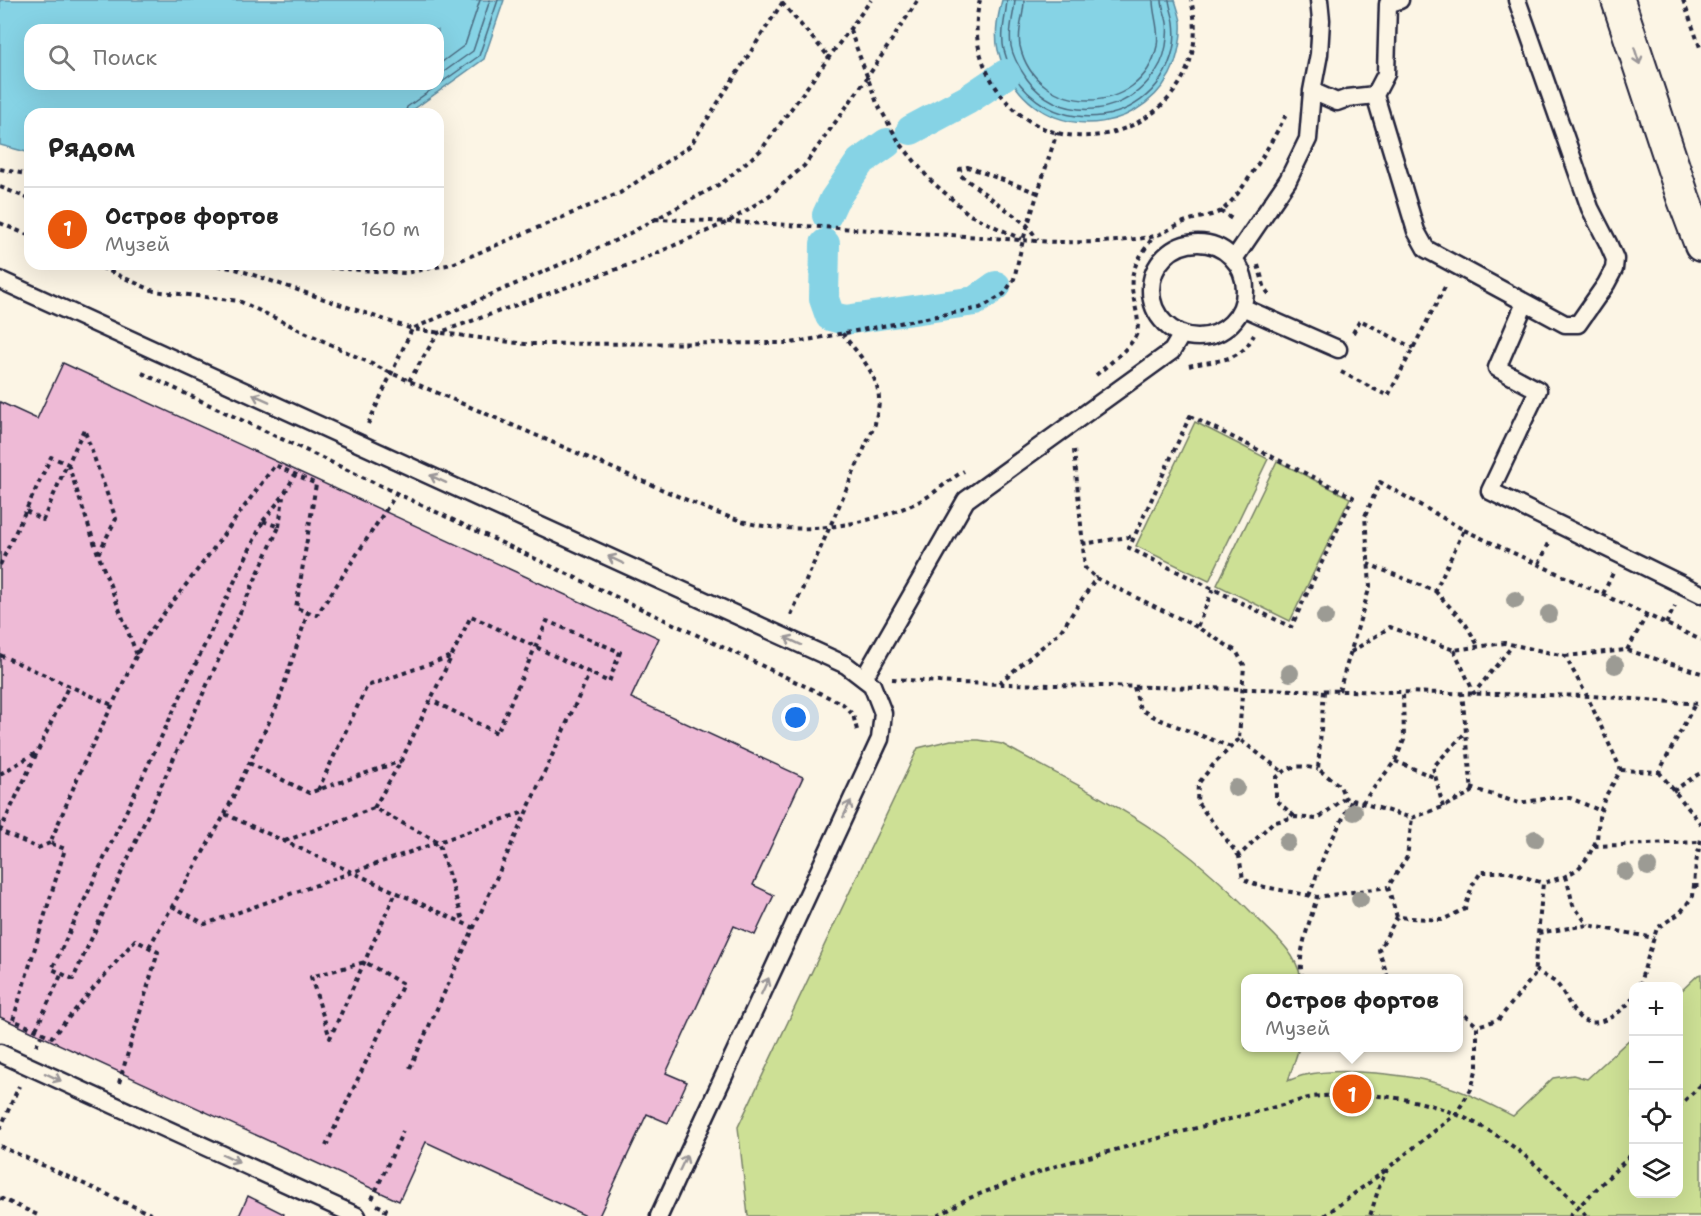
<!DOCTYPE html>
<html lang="ru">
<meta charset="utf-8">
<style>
body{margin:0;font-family:"Shantell Sans",sans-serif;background:#f2f2f2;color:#222}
.controls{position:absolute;right:18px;bottom:18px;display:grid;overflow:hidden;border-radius:12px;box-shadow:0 6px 24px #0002}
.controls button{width:54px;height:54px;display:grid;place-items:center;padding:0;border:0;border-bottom:2px solid #e0e0e0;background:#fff;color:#222;font:30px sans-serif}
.you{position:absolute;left:796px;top:718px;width:21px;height:21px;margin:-15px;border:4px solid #fff;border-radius:50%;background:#1a73e8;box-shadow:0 0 0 9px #1a73e833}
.badge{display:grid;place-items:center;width:39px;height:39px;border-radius:50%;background:#ea580c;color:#fff;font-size:20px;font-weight:700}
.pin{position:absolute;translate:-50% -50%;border:3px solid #fff;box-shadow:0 2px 6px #0006}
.popup{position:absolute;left:1241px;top:974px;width:222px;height:78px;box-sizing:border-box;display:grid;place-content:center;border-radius:12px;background:#fff;filter:drop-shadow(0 2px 4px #0005);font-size:20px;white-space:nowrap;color:#767676}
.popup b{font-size:22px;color:#222}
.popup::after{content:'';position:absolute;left:50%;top:100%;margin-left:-12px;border:12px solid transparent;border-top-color:#fff}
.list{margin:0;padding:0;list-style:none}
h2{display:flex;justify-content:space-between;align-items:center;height:78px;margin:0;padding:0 24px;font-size:26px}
h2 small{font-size:20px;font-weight:400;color:#767676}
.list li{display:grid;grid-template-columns:39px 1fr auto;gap:18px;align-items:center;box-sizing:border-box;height:84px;padding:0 24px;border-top:2px solid #e0e0e0}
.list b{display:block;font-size:22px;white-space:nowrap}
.list p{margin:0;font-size:20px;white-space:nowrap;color:#767676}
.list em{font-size:20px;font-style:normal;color:#767676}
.icon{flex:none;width:33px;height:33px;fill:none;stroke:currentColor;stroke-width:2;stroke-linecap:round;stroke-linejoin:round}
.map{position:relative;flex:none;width:1701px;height:1216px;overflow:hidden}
.search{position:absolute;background:#fff;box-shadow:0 6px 24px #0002;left:24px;top:24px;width:420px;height:66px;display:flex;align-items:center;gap:15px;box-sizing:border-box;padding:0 21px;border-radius:18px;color:#767676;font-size:22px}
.panel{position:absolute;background:#fff;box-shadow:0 6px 24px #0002;left:24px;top:108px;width:420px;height:162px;border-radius:18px}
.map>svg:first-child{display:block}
.green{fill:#cde095;stroke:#788168;stroke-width:1.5}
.water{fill:#86d3e5;stroke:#5e8ca1;stroke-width:1.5;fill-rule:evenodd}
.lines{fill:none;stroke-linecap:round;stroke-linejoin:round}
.shore{stroke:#4a697f;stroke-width:1.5}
.canal{stroke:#86d3e5;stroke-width:30}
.building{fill:#eebad6;stroke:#22223b;stroke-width:1.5}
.service-casing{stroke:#22223b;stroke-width:21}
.minor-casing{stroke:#22223b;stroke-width:36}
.path{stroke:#22223b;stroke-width:4;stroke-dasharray:4.5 4.5;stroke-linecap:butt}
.service{stroke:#fcf5e5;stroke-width:16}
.minor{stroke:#fcf5e5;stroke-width:32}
.tree{fill:#9c9b94}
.oneway{stroke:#9a9698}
</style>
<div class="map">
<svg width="1701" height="1216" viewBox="0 0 1701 1216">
<rect width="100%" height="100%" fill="#fcf5e5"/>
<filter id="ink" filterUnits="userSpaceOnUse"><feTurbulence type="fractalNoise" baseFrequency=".0167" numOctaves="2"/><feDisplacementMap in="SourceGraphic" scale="12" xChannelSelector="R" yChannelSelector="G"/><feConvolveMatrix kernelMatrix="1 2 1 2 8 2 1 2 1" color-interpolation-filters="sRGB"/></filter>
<g filter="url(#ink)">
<path class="green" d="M1195 422 1268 459 1209 581 1136 546Z
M1277 461 1350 498 1290 621 1217 585Z
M951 740H979L1002 744C1054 773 1108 799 1158 833 1195 857 1228 888 1259 920 1276 937 1296 953 1301 978H1246V1048H1299L1288 1081C1293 1079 1299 1076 1305 1075 1341 1067 1411 1074 1446 1086 1469 1093 1491 1105 1513 1116L1553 1078 1573 1075 1587 1079 1633 1036 1634 1194H1678L1679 993 1698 975 1701 974V1216H748L738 1127 918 748Z"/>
<path class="water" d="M0 0H504L484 59 407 114H30V153L0 145ZM30 30H438V84H30Z
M1002 0H1175C1177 7 1180 15 1181 22 1182 36 1179 50 1175 63 1150 130 1059 145 1016 87 1008 76 1001 63 998 50 994 33 998 16 1002 0Z"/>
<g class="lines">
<path class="shore" d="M1007 0C1006 17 1000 32 1004 50 1026 139 1152 139 1173 50 1175 42 1175 30 1174 22 1173 15 1170 8 1169 0
M1015 0C1014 16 1008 28 1011 46 1013 58 1020 69 1027 79 1057 121 1119 118 1150 79 1158 70 1164 58 1166 46 1167 39 1168 29 1167 23 1166 15 1162 8 1162 0
M1024 0C1024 16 1017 30 1020 46 1036 118 1142 118 1157 46 1160 29 1153 16 1153 0
M438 65 465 45 480 0
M438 76 473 51 490 0
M405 114 407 107 479 56 498 0"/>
<path class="canal" d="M911 130 967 100 1006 74
M827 215 834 200 860 162 887 143
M825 244 824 299 830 316 845 320 975 301 996 286"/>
</g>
<path class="building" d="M63 363 659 638 631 698 803 777 753 885 774 895 755 935 734 926 666 1073 687 1082 668 1123 647 1114 599 1216H586L426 1142 399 1201 0 1017V402L37 419Z
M248 1196 284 1214 283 1216H239Z"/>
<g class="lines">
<g class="service-casing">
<path id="service" d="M1312 91 1337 102 1348 98 1375 95 1416 231 1426 249 1565 324H1578L1606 284 1614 269 1615 259 1608 243 1590 208 1517 0
M1375 95 1386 74 1388 4 1400 0
M1151 290a47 47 0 1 1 94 0a47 47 0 1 1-94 0Z
M1234 259 1288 180 1308 139 1312 91 1319 54 1321 20 1319 0
M0 280 846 665 872 685 883 713 880 739 659 1216
M1525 303 1497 368 1538 390 1490 491 1701 594
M1242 307 1338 349
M864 678 966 500 1172 351 1182 334
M0 1053 357 1216"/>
</g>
<g class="minor-casing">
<path id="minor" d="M1618 0 1683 197 1701 245"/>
</g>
<path class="path" d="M980 0C973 28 977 54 991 79 1053 192 1222 123 1191 0
M1683 0 1701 50
M782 3 829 57
M850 30 877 103 899 142 929 179 970 215 1021 239
M0 169 30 175
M0 187 30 199
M1038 193 968 167 960 169V175L1027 225 1038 240
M1220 211 1235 221
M655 219C754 222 852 229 950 235 1016 239 1084 248 1150 237 1163 235 1174 225 1187 221 1198 217 1211 217 1221 211 1241 197 1275 136 1287 113
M0 223 30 236
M93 264 154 291 239 301 391 373 717 513C730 517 743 522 757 525 810 534 869 525 918 502 935 494 948 480 964 471
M209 264 236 269 412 329 621 238 722 183 761 150 871 0
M320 264 332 268 405 273 452 264 620 193 690 146 784 0
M1258 265 1265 289 1269 294
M1353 333 1360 320 1413 348
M1189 366C1206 361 1228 363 1243 350 1247 347 1251 340 1254 335
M1341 372 1388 396 1446 285
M142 373 843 704 853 715 857 730
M1096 375C1108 365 1125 352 1134 339 1145 322 1129 297 1132 278 1134 263 1145 249 1153 237
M409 381 438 333 634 263 730 221 770 195 804 166 867 78 918 0
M1190 416 1353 497 1291 627 1129 548Z
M368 424 412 329 525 344 791 343 980 308 1004 294 1014 279 1023 240 1057 132
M1074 450 1085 568 1096 578
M68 464 98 554 137 655
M26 511 43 520 67 464
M263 521 279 527 73 979 52 969Z
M263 521 283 496 295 475
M279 527 283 497
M1464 530 1701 640
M1082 544 1135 536
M1539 564 1549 543
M0 565 51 457 68 464 84 429 116 519 98 554
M1213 589 1197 627 1236 651 1244 665 1239 739 1283 772
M1435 591 1465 623 1479 647
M1603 594 1613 573
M791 615 875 424C876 416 879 408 879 400 879 374 857 353 842 333
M1666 624 1675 606
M1454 650 1474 693 1513 645
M1627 650 1647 615
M1351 652 1390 627 1454 650 1505 643 1565 656 1587 696 1621 770 1605 797 1599 817 1597 839 1588 857 1578 869 1564 877 1543 883 1534 976 1498 1020 1477 1026V1067L1471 1089 1456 1114 1388 1168 1380 1184 1370 1216
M0 655 112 705
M1565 656 1627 650 1701 673
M892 679 955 683 1592 696 1701 704
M999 683 1060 632 1096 578 1197 627
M1134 687 1140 709 1158 719 1231 747
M1324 691 1318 769 1340 786 1345 798 1412 818 1443 807 1472 792 1462 693
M1339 691 1370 586 1365 516 1380 482 1464 530 1435 591 1368 564
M1239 739 1213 765 1198 784 1197 802 1239 856
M1395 761 1436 778
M249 763 309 793 401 761
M1621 770 1659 772 1695 704
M1659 772 1701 824
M0 774 36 753
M1471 788 1519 803 1549 798H1570L1601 811
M318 790 367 686 452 656
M1673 791 1697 775 1701 773
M1345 798 1317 819 1295 817 1272 823 1239 856 1243 879 1260 886 1317 897 1388 887
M1362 803 1395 761 1404 740 1403 692
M1443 807 1433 767 1465 733
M374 808 401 761 471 616C517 638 563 660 609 682L620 652 547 621 497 733 431 700
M225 814 474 928
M1294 816 1276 800V778C1292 764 1297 765 1318 769
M285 841 374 808 438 842 464 923
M50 843 38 848 0 831 69 685
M1594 846 1700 842
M1566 876 1573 905 1588 925
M1694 886H1701
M1309 896 1325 853 1352 800
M172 906 205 924 527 811
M1397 917 1388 887 1407 857 1412 818
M1538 933 1588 925 1654 938
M149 947 225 814 278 703 308 612
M1535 970C1541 974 1549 978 1555 982 1565 991 1569 1008 1579 1017 1595 1033 1625 1011 1634 996
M1303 978C1295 957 1311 919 1317 897
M1388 978 1379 950 1397 917 1442 920 1465 909 1472 886 1481 872H1509L1543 883
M1639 986 1657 928 1680 913 1693 896 1696 863 1701 839
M1458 1009 1477 1026
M36 1029 62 973
M36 1046 41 1036
M410 1068 590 672
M119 1083 158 952 135 940 52 1037 13 1020 65 849 50 843 83 765 145 638 205 560 275 465 316 484 296 608 317 615 397 493
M1678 1107 1701 1085
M0 1129 19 1086
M0 1146 155 1216
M326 1146 403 984 365 962 311 977 330 1038 396 892
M0 1198 40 1216
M372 1199 403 1131
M377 1205 386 1209 383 1216
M938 1216 967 1199 1008 1183 1059 1165 1312 1097C1409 1087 1481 1111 1551 1179 1563 1191 1576 1202 1586 1216
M1324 1216 1386 1170
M1569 1216 1634 1152"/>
<use href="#service" class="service"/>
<use href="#minor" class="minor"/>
</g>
<g class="tree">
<circle cx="1515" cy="600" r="9"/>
<circle cx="1549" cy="614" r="9"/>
<circle cx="1325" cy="617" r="9"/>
<circle cx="1615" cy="665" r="9"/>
<circle cx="1290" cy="673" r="9"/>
<circle cx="1236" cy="788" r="9"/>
<circle cx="1354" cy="812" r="9"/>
<circle cx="1535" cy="839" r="9"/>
<circle cx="1287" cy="842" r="9"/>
<circle cx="1648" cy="867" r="9"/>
<circle cx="1625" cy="872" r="9"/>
<circle cx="1360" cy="899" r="9"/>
</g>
<defs><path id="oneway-shaft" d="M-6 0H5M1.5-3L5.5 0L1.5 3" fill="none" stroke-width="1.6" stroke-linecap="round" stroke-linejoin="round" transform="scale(1.5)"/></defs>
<g class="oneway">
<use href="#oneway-shaft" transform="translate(1637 56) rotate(72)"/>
<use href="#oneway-shaft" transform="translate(261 398) rotate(-156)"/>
<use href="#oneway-shaft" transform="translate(438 479) rotate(-155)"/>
<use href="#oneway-shaft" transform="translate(616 560) rotate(-155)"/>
<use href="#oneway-shaft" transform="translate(793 641) rotate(-155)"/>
<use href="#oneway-shaft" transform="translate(847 809) rotate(-65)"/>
<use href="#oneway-shaft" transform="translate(765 986) rotate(-65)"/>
<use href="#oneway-shaft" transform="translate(53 1077) rotate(25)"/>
<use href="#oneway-shaft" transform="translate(231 1158) rotate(25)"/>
<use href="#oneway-shaft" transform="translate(683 1163) rotate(-65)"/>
</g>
</g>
</svg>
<div class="controls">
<button>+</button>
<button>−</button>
<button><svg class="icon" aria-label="locate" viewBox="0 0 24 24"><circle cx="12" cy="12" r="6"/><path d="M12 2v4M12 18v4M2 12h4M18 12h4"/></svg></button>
<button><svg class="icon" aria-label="layers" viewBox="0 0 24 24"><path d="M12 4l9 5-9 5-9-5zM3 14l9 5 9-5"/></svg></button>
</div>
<div class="you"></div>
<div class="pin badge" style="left:1352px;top:1094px">1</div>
<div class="popup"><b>Остров фортов</b>Музей</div>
<div class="search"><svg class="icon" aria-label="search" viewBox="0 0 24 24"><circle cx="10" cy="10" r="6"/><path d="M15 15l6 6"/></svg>Поиск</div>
<section class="panel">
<h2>Рядом<small></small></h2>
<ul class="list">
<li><span class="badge">1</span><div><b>Остров фортов</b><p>Музей</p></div><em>160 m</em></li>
</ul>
</section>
</div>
